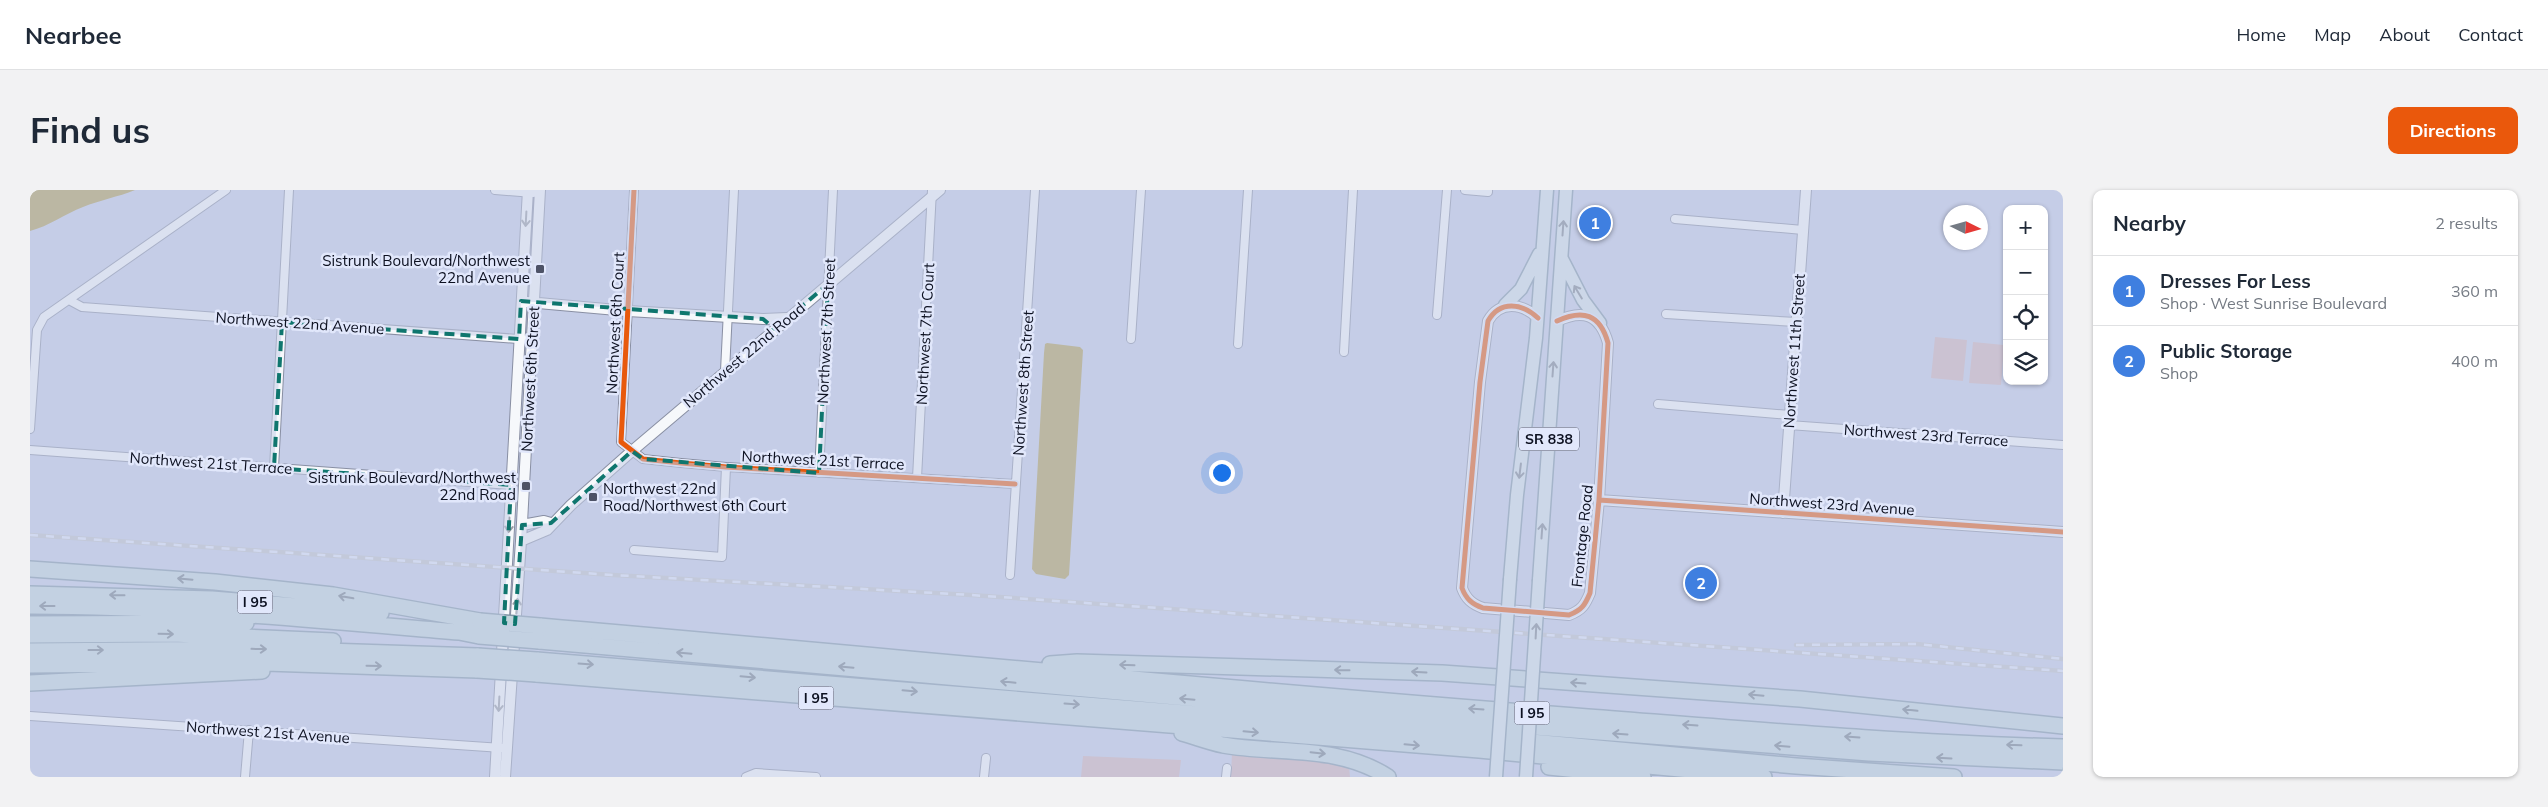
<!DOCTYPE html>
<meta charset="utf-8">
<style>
body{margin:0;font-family:Mulish,sans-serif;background:#f2f2f3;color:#1f2937}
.controls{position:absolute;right:15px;top:15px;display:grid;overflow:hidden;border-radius:10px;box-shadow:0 1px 4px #0004}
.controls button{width:45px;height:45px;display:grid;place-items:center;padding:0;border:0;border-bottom:1px solid #e0e1e3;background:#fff;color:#1f2937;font:25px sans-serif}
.compass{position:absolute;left:1913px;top:15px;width:45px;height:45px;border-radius:50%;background:#fff;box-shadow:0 1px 4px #0004;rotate:95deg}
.you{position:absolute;left:1191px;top:282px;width:18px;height:18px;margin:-12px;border:4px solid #fff;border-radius:50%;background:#1a73e8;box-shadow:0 0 0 8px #1a73e833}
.badge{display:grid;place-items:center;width:32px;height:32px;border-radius:50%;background:#ea580c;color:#fff;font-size:16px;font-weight:700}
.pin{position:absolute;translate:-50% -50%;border:2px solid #fff;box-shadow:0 1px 5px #0006}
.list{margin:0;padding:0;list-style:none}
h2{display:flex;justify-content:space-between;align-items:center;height:65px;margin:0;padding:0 20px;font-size:21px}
h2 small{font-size:16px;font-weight:400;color:#747a83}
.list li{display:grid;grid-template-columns:32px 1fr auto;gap:15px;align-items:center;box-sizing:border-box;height:70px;padding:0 20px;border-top:1px solid #e0e1e3}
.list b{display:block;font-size:19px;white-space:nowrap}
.list p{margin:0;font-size:16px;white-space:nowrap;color:#747a83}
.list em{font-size:16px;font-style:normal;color:#747a83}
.icon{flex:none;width:28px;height:28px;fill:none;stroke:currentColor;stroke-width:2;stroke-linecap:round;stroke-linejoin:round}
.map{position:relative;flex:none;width:2033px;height:587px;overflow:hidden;border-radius:10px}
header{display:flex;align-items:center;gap:30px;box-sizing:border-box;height:70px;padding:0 25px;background:#fff;border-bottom:1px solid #e0e1e3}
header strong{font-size:24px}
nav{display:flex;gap:28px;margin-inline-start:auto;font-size:18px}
.intro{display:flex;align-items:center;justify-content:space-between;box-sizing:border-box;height:120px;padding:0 30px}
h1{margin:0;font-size:35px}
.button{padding:12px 22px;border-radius:10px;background:#ea580c;color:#fff;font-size:18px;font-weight:700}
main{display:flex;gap:30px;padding:0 30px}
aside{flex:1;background:#fff;border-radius:10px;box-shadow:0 1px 4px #0004}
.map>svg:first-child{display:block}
.green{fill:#d3b4b8}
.water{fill:#af9c50}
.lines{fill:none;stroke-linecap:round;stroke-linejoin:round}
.minor-casing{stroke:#898fa3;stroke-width:10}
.tertiary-casing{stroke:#898fa3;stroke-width:12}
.primary-casing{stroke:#7e96a6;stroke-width:15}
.motorway-casing{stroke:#7e96a6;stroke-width:18}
.minor{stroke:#f6f8fb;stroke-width:8}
.tertiary{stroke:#f6f8fb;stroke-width:10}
.primary{stroke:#d5e2e8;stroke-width:12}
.motorway{stroke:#c0d4db;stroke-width:15}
.rail-casing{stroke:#c2c4cb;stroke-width:4.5}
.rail{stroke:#e1e7fb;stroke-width:2.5;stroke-dasharray:8;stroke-linecap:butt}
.primary-bridge-casing{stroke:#7e96a6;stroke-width:15;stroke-linecap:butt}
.motorway-bridge-casing{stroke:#7e96a6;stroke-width:18;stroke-linecap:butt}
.primary-bridge{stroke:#d5e2e8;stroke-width:12}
.motorway-bridge{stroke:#c0d4db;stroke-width:15}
.cycleway-casing{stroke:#e1e7fb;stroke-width:8}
.cycleway{stroke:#e8590c;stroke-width:5}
.oneway{stroke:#989ba3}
.oneway2{stroke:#7b848e}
.oneway3{stroke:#6f7c87}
.marked{fill:none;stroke:#0f766e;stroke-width:4;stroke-dasharray:10 6;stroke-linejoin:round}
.poi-dot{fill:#4d5266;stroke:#e1e7fb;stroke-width:2}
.labels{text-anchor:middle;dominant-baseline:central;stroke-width:5;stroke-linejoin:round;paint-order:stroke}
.shield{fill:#e1e7fb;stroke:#4c5062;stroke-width:1}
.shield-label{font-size:14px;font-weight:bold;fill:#0c1020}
.poi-label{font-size:15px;fill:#0c1020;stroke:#e1e7fb;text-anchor:end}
.street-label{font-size:15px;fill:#0c1020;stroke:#e1e7fb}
</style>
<header>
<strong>Nearbee</strong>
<nav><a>Home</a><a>Map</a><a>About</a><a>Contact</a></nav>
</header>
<div class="intro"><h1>Find us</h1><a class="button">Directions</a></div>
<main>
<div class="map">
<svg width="2033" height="587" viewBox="0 0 2033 587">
<rect width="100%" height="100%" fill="#c5cde7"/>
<path class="green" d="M1905 147 1937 150 1933 191 1901 188Z
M1943 152 1974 155 1971 195 1939 193Z
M1202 562 1299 572 1319 576 1320 587H1201Z
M1053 566 1151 570 1149 587H1051Z"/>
<path class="water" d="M0 0H105C88 7 70 10 53 17 35 24 19 36 0 41Z
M1017 153 1050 157 1053 160 1039 385 1035 389 1006 384 1002 379 1014 163 1015 154Z"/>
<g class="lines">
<g class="minor-casing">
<path id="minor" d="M465 0 503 3
M604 0 591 252 613 269 651 273 696 277 985 294
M1435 0 1458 2V0
M1645 29 1773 40
M39 110 52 117 502 150
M1636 124 1766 132
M1407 125 1417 0
M1101 149 1111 0
M1208 154 1218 0
M1314 162 1323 0
M695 181 704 0
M1628 214 1760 225
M1759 235 2033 255
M0 239 7 140 14 127 196 0
M0 260 481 295
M244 278 259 0
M789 283 803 0
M887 288 902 0
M604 360 692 367 696 277
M980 385 1005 0
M0 526 472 558
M215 587 219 540
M716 587 726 583 786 587
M954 587 956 568
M1196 587 1197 578"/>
</g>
<g class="tertiary-casing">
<path id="tertiary" d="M497 112 598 121 733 129 757 128
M1508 128C1492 113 1470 110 1458 131L1450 192 1432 398C1436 409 1442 414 1453 418L1539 425C1552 420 1555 415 1560 403L1569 310 1578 153C1570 124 1553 119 1527 131
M1569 310 2033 342
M1753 323 1776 0
M492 335 514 331 521 333
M491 351 517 340 541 315 602 261 910 0
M465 587 498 0
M475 587 491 351 510 0"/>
</g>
<g class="primary-casing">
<path id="primary" d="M1532 69 1553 110 1570 133
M1475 115 1491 99 1509 64
M1480 389 1487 305 1506 148 1517 0
M1509 390 1536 0"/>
</g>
<g class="motorway-casing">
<path id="motorway" d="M0 379 185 392 303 405 450 431
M0 404 182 409 351 423
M0 416C143 416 286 430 429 442L449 446
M0 434 216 433
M510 436C859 466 1208 501 1558 527 1716 539 1874 553 2033 557
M0 445 143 444 303 451
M509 451 1349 525 1839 563 2033 572
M0 461 236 459 448 466
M507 470 1448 547 1766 576 1924 587
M1020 474 1047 472 1412 483 1770 509 2033 536
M0 475 236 473 447 480
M506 484 1449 560 1734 587
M0 493 232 481
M1152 543C1166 547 1179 552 1193 555 1250 565 1307 554 1358 587
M1519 577 1613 587"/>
</g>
<use href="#minor" class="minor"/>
<use href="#tertiary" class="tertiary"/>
<use href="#primary" class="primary"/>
<use href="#motorway" class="motorway"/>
<g class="rail-casing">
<path id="rail" d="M0 345 583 385 941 405 2033 481
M1766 455 1887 454 2033 469"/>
</g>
<use href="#rail" class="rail"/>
<g class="primary-bridge-casing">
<path id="primary-bridge" d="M1466 587 1480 389
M1496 587 1509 390"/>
</g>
<g class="motorway-bridge-casing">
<path id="motorway-bridge" d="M450 431 510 436
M449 446 509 451
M448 466 507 470
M447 480 506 484"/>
</g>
<use href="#primary-bridge" class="primary-bridge"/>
<use href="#motorway-bridge" class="motorway-bridge"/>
<g class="cycleway-casing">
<path id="cycleway" d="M604 0 591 252 613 269 651 273 696 277 985 294
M1508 128C1492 113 1470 110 1458 131L1450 192 1432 398C1436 409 1442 414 1453 418L1539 425C1552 420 1555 415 1560 403L1569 310 1578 153C1570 124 1553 119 1527 131
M1569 310 2033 342"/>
</g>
<use href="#cycleway" class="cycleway"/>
</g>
<defs><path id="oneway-shaft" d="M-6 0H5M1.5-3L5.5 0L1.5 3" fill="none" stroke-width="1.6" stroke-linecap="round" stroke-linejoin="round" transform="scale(1.25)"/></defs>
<g class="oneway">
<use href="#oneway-shaft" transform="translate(496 29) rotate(93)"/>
<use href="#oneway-shaft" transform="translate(479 335) rotate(93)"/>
<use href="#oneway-shaft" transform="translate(487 416) rotate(-86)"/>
<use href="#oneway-shaft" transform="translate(469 514) rotate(93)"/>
</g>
<g class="oneway2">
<use href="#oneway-shaft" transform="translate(1533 38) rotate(-86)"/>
<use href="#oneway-shaft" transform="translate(1548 102) rotate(-121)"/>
<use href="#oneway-shaft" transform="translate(1523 179) rotate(-86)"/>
<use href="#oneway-shaft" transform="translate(1490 281) rotate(97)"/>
<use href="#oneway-shaft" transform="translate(1512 341) rotate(-86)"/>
<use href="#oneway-shaft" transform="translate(1506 441) rotate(-87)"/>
</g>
<g class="oneway3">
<use href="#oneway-shaft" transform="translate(155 389) rotate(-175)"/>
<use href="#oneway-shaft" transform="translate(87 405) rotate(-179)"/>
<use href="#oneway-shaft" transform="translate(316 407) rotate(-170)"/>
<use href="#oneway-shaft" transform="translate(17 416) rotate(-180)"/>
<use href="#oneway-shaft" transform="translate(136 444) rotate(1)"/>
<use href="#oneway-shaft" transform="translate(229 459) rotate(1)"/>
<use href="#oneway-shaft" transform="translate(66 460)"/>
<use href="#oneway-shaft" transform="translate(654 463) rotate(-175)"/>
<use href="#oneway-shaft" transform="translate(556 474) rotate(4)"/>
<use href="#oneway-shaft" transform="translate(1097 475) rotate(-178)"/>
<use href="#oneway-shaft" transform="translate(344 476) rotate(1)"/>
<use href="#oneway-shaft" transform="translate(816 477) rotate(-175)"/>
<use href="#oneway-shaft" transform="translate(1312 480) rotate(-179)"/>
<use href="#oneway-shaft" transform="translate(1389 482) rotate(-177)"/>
<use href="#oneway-shaft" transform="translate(718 487) rotate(5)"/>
<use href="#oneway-shaft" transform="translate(978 492) rotate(-174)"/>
<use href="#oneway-shaft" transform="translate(1548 493) rotate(-176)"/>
<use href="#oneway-shaft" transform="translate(880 501) rotate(5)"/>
<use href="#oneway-shaft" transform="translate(1726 505) rotate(-175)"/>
<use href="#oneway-shaft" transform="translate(1157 509) rotate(-175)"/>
<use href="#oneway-shaft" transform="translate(1042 514) rotate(4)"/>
<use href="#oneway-shaft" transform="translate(1446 519) rotate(-176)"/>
<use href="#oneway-shaft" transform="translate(1880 520) rotate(-174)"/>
<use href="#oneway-shaft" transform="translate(1660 535) rotate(-176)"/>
<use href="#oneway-shaft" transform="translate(1221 542) rotate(5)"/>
<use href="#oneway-shaft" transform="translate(1590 544) rotate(-176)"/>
<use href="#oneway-shaft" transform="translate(1822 547) rotate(-176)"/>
<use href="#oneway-shaft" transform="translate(1382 555) rotate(5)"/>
<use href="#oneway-shaft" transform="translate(1984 555) rotate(-178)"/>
<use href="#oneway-shaft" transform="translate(1752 556) rotate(-175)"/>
<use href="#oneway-shaft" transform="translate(1288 563) rotate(6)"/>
<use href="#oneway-shaft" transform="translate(1914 568) rotate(-177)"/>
</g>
<path d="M0 0H2033V587H0ZM798 94 789 283 613 269 602 261 521 333 492 335 485 434 474 433 481 295 244 278 252 132 489 149 491 111 733 129 745 139Z" fill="#c5cde7" fill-opacity=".55" fill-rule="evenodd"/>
<path class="marked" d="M798 94 789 283 613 269 602 261 521 333 492 335 485 434 474 433 481 295 244 278 252 132 489 149 491 111 733 129 745 139Z"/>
<g class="poi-dot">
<rect x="505" y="74" width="10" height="10" rx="2.5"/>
<rect x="491" y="291" width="10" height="10" rx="2.5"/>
<rect x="558" y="302" width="10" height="10" rx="2.5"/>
</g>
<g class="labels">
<g class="shield">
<rect x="1489" y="237.5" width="60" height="23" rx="4"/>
<rect x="207.5" y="400.5" width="35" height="23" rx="4"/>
<rect x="768.5" y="496.5" width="35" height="23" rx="4"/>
<rect x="1484.5" y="511.5" width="35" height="23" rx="4"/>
</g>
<g class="shield-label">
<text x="1519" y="249">SR 838</text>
<text x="225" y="412">I 95</text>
<text x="786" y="508">I 95</text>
<text x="1502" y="523">I 95</text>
</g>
<g class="poi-label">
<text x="500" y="70">Sistrunk Boulevard/Northwest<tspan x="500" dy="17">22nd Avenue</tspan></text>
<text x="486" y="287">Sistrunk Boulevard/Northwest<tspan x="486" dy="17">22nd Road</tspan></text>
<text x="573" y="298" text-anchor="start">Northwest 22nd<tspan x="573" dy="17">Road/Northwest 6th Court</tspan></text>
</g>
<g class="street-label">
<text transform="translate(270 133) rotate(4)">Northwest 22nd Avenue</text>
<text transform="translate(585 133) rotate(-87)">Northwest 6th Court</text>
<text transform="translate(796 141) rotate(-87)">Northwest 7th Street</text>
<text transform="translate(895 144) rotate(-87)">Northwest 7th Court</text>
<text transform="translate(1764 161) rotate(-86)">Northwest 11th Street</text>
<text transform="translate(714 165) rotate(-40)">Northwest 22nd Road</text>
<text transform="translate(500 189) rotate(-87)">Northwest 6th Street</text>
<text transform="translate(993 193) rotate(-86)">Northwest 8th Street</text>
<text transform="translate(1896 245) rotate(4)">Northwest 23rd Terrace</text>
<text transform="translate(793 270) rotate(3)">Northwest 21st Terrace</text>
<text transform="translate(181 273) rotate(4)">Northwest 21st Terrace</text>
<text transform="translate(1802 314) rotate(4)">Northwest 23rd Avenue</text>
<text transform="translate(1552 346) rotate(-84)">Frontage Road</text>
<text transform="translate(238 542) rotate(4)">Northwest 21st Avenue</text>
</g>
</g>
</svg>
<div class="controls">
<button>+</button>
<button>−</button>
<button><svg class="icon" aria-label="locate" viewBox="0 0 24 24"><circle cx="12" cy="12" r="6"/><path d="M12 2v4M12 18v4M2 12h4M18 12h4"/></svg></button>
<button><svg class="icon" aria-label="layers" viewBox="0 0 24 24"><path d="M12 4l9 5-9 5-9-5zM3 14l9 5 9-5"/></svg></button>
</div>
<svg class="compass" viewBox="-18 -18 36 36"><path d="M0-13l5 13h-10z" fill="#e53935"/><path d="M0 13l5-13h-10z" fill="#747a83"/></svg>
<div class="you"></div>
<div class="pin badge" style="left:1565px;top:33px;background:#3f7fe0">1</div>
<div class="pin badge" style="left:1671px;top:393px;background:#3f7fe0">2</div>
</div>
<aside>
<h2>Nearby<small>2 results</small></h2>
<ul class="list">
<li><span class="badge" style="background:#3f7fe0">1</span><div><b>Dresses For Less</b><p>Shop · West Sunrise Boulevard</p></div><em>360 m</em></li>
<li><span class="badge" style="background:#3f7fe0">2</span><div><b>Public Storage</b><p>Shop</p></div><em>400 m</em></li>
</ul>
</aside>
</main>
